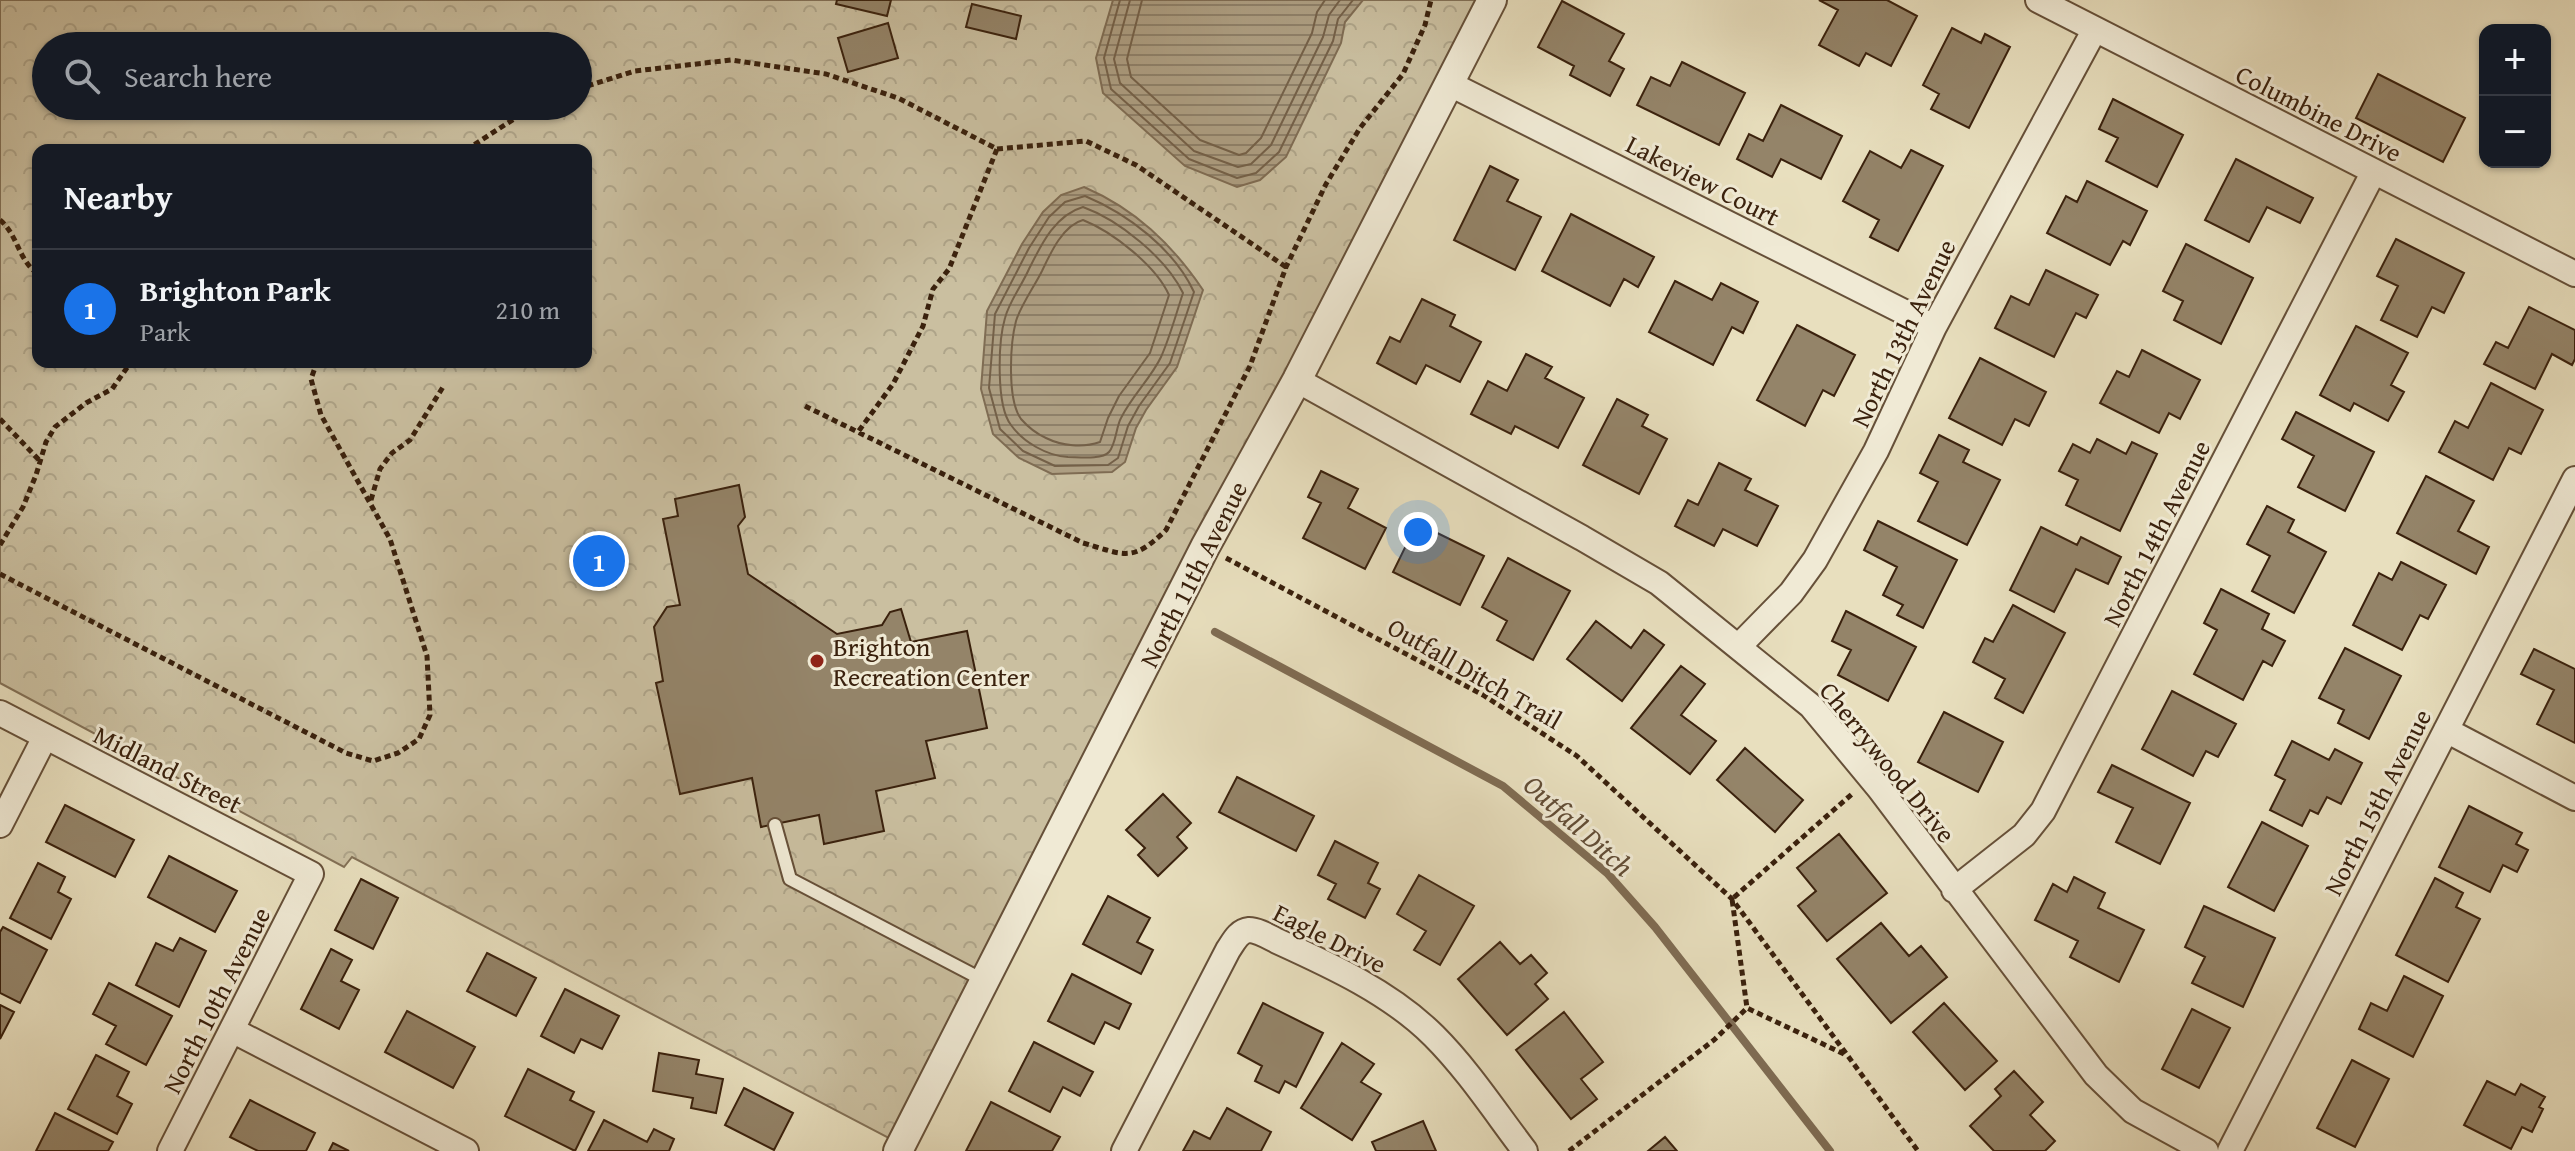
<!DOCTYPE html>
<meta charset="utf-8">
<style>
body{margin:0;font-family:"Gentium Book Plus",serif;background:#242831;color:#f1f3f6}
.controls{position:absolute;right:24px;top:24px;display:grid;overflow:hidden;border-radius:16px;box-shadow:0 2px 6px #0004}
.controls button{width:72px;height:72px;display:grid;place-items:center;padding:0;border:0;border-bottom:2px solid #363941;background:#171b24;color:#f1f3f6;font:40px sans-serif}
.you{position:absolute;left:1418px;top:532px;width:28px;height:28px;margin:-20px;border:6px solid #fff;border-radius:50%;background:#1a73e8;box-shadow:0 0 0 12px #1a73e833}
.badge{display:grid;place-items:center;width:52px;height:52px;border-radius:50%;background:#1a73e8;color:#fff;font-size:26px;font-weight:700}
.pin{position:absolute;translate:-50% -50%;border:4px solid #fff;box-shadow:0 2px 8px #0006}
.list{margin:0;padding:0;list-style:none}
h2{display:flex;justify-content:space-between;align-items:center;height:104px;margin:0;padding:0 32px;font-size:34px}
h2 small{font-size:26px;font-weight:400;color:#9ea1a6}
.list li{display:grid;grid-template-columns:52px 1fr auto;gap:24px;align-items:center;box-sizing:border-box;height:120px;padding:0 32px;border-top:2px solid #363941}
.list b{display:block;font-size:30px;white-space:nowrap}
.list p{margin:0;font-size:26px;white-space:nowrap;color:#9ea1a6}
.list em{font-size:26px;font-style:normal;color:#9ea1a6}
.icon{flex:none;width:44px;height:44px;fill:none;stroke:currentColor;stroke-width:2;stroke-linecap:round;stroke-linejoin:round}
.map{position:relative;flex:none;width:2575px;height:1151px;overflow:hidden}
.search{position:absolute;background:#171b24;box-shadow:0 2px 6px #0004;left:32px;top:32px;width:560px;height:88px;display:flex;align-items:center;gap:20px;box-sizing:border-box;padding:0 28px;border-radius:44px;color:#9ea1a6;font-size:30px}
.panel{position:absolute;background:#171b24;box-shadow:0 2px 6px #0004;left:32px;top:144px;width:560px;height:224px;border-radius:16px}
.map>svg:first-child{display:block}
.park{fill:url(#park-crowns);stroke:#827056;stroke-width:2;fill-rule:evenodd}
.water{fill:url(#water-rules);stroke:#7f6c53;stroke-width:2}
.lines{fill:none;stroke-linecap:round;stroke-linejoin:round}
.shore{stroke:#746048;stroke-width:2}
.stream{stroke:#7f6c53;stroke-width:8}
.building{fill:#948469;stroke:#3a210d;stroke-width:2}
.service-casing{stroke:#665039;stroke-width:16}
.minor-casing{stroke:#665039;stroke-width:28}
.tertiary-casing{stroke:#665039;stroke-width:32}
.path{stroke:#3a210d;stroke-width:5;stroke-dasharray:6 4;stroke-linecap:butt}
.service{stroke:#f0ead5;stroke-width:12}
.minor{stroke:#f0ead5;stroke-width:24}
.tertiary{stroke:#f0ead5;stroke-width:28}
.poi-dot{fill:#8f2418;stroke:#f0ead5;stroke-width:3}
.labels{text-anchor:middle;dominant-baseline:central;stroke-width:6;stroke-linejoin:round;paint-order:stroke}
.street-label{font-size:26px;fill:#3a210d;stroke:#f0ead5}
.poi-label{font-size:26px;fill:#3a210d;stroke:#f0ead5;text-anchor:start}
.water-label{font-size:28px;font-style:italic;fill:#624d36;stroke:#f0ead5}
</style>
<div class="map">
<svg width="2575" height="1151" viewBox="0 0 2575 1151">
<defs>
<pattern id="park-crowns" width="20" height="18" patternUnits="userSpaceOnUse" patternTransform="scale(2)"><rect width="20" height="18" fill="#cabfa0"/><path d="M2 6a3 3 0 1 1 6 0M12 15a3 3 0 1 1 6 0" fill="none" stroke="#aea489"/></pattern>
<pattern id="water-rules" width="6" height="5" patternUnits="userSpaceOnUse" patternTransform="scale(2)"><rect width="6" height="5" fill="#ad9e82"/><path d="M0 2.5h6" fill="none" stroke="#8e8069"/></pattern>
</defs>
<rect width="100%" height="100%" fill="#e8dfbe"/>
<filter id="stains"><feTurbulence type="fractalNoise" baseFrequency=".0025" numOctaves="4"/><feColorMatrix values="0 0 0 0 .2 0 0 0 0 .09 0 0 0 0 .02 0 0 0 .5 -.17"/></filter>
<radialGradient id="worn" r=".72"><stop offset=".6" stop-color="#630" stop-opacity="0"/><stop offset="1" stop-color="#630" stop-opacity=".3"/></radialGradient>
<path class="park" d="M0 0H1494L902 1145 352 857 344 867 0 683ZM46 46H578V106H46ZM38 150H586V362H38Z"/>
<path class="water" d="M1113 0H1363L1345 22 1341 43 1286 157 1260 180 1237 187 1185 166 1103 93 1096 58Z
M1084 187C1135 209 1172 244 1203 290L1177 367 1146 410 1136 428 1125 462 1112 472 1052 474 1019 458 993 434 981 389 987 311 1022 244 1043 212 1061 195Z"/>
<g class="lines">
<path class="shore" d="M1120 0 1104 58 1111 89 1189 159 1237 178 1256 173 1279 152 1333 41 1338 19 1353 0
M1130 0 1114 59 1120 83 1194 151 1238 167 1251 164 1271 145 1323 37 1329 15 1340 0
M1142 0 1127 59 1131 77 1200 140 1239 155 1246 153 1261 138 1312 33 1317 12 1325 0
M1085 196C1128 214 1174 249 1194 292L1170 363 1139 406 1128 426 1118 458 1108 465 1055 466 1023 451 1000 429 989 388 995 314 1029 248 1049 217 1065 202Z
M1083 207C1119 220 1166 258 1183 293 1176 314 1170 337 1161 357 1151 378 1132 396 1121 418 1116 427 1116 444 1109 452 1102 460 1078 457 1068 457 1047 456 1023 442 1011 425 996 406 998 342 1005 318 1009 302 1022 285 1029 269 1041 245 1055 215 1083 207Z
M1083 220C1113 232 1156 266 1169 295L1150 353 1119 396 1108 418 1100 442C1083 448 1062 446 1046 438 1037 434 1028 427 1021 419 1007 400 1010 344 1016 321 1021 305 1034 287 1042 271 1050 254 1063 225 1083 220Z"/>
<path class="stream" d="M1215 632 1503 786 1608 874 1655 927 1830 1151"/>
</g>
<path class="building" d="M837 0H891L887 16 836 4Z
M1819 0H1887L1917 16 1891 66 1866 53 1859 66 1819 45 1838 10Z
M1562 1 1624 34 1609 61 1624 69 1610 96 1570 75 1574 66 1538 47Z
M972 4 1021 16 1016 39 966 27Z
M888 23 898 58 848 72 838 38Z
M1952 28 1981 43 1985 34 2010 47 1969 128 1931 109 1939 94 1923 85Z
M1682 62 1745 93 1719 145 1637 105 1651 77 1670 86Z
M2378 74 2465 118 2443 162 2356 118Z
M2113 99 2183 135 2157 187 2106 161 2118 138 2099 129Z
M1781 105 1842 136 1821 179 1781 159 1772 177 1737 159 1749 134 1763 141Z
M1911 150 1943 166 1898 251 1870 237 1879 220 1843 201 1870 151 1901 168Z
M2236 159 2313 198 2300 223 2267 207 2249 242 2205 220Z
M1490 166 1518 180 1507 201 1541 217 1515 270 1454 240Z
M2087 181 2147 211 2130 245 2123 241 2110 265 2047 233 2066 196 2077 202Z
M1571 214 1654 257 1638 287 1624 279 1610 306 1542 271Z
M2396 239 2464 273 2444 313 2432 307 2417 337 2381 320 2398 286 2377 276Z
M2186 244 2253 278 2221 344 2174 320 2183 301 2163 291Z
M2046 270 2098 295 2086 318 2076 313 2054 357 1995 328 2011 296 2029 305Z
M1675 281 1712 300 1721 283 1758 302 1743 333 1732 327 1713 365 1649 332Z
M1422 299 1455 315 1450 326 1481 342 1460 382 1426 365 1416 384 1377 363 1390 337 1400 342Z
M2529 307 2575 330V359L2572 365 2552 354 2535 389 2484 364 2496 342 2508 348Z
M1797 325 1855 355 1834 396 1823 390 1805 426 1757 400Z
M2356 326 2408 353 2391 385 2404 392 2388 421 2354 403 2350 411 2320 395Z
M2142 350 2200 380 2180 419 2169 413 2159 433 2100 403 2117 371 2129 377Z
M1526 354 1552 367 1545 378 1584 398 1558 448 1515 426 1511 434 1471 414 1488 381 1507 391Z
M1980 358 2046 392 2029 426 2015 419 2002 445 1949 418Z
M2491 383 2543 410 2521 454 2509 448 2493 480 2439 452 2455 421 2468 428Z
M1617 399 1648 415 1642 426 1667 439 1639 494 1583 465Z
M2296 412 2374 452 2345 511 2298 487 2314 456 2282 439Z
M1939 435 1969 450 1963 462 2000 480 1967 545 1918 521 1938 482 1920 473Z
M2097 439 2126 454 2132 442 2157 454 2120 531 2066 505 2078 480 2059 471 2073 444 2090 453Z
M1719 463 1751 479 1745 490 1778 506 1757 546 1723 529 1714 546 1675 526 1688 500 1698 505Z
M1321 471 1358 489 1348 508 1386 528 1365 569 1303 538 1321 503 1308 497Z
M2426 476 2474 501 2458 531 2489 547 2476 574 2397 533Z
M739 485 745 517 738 526 748 574 837 634 882 625 890 612 901 609 911 642 967 631 987 728 926 741 935 778 876 791 884 831 824 844 819 815 761 827 752 778 680 794 656 683 663 681 654 627 667 607 680 605 663 519 678 516 675 499Z
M2267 506 2294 520 2288 532 2326 552 2294 613 2252 591 2270 556 2247 544Z
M1878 521 1957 560 1923 628 1897 615 1903 605 1883 595 1897 567 1864 550Z
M1417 523 1484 556 1460 605 1393 572Z
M2041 527 2077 545 2081 537 2121 557 2108 584 2076 569 2054 612 2010 590Z
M1508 558 1570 591 1533 660 1497 640 1507 621 1482 607Z
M2401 562 2446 585 2428 619 2420 615 2402 650 2353 625 2379 573 2392 580Z
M2221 589 2269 614 2262 629 2285 641 2272 666 2263 661 2243 700 2194 674 2217 630 2204 623Z
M2013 605 2065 633 2023 713 1995 698 2005 679 1973 662 1985 638 1993 642Z
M1846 611 1916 647 1888 701 1838 675 1851 650 1832 641Z
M1596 621 1631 648 1644 630 1664 645 1622 701 1567 659Z
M2345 648 2401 676 2369 739 2338 723 2344 710 2319 698Z
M2534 649 2575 669V743L2537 724 2554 690 2521 674Z
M1681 666 1705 684 1681 715 1716 741 1690 774 1631 728Z
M2172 691 2236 724 2218 757 2206 751 2193 776 2142 749Z
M1944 712 2003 742 1978 792 1918 762Z
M2292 741 2329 760 2335 749 2362 763 2341 804 2327 797 2318 814 2310 810 2302 826 2270 810 2285 780 2275 775Z
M1745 748 1803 800 1775 832 1717 780Z
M2112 765 2190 803 2160 864 2116 842 2133 808 2098 792Z
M1237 777 1314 816 1296 851 1219 812Z
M1163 794 1191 823 1177 837 1187 848 1158 876 1138 855 1145 848 1126 830Z
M65 805 134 840 115 877 46 842Z
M2469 806 2522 833 2516 844 2528 850 2517 872 2503 865 2490 892 2439 867Z
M2262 822 2308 846 2274 911 2228 887Z
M1839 834 1887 893 1827 941 1798 906 1816 891 1797 868Z
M1335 841 1378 863 1368 883 1380 889 1365 918 1328 899 1336 884 1318 875Z
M169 856 237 891 215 932 148 897Z
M38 863 65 877 58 892 71 899 51 939 10 918Z
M1419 875 1474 906 1440 965 1414 950 1426 931 1397 914Z
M2074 877 2105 893 2098 908 2144 930 2119 982 2070 957 2078 941 2035 920 2053 884 2067 892Z
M2435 878 2463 893 2456 907 2480 919 2448 982 2396 955Z
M361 879 398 898 373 949 335 930Z
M1108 896 1150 918 1137 942 1153 950 1141 974 1083 944Z
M2204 906 2275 938 2243 1007 2192 983 2205 957 2185 947Z
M1881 923 1909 956 1921 946 1947 977 1891 1023 1837 959Z
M3 927 47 950 20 1003 0 993V932Z
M180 938 206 951 179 1007 136 985 156 943 173 951Z
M1500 942 1520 964 1531 955 1547 973 1535 984 1548 999 1507 1035 1458 979Z
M331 949 352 960 341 981 359 990 339 1029 301 1009Z
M487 953 536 978 516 1016 467 991Z
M1072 974 1131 1004 1119 1029 1105 1022 1094 1044 1048 1021Z
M2404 976 2443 996 2413 1057 2359 1029 2371 1003 2387 1011Z
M109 983 172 1016 146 1065 106 1044 116 1026 93 1014Z
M565 989 619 1016 602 1049 581 1039 574 1053 541 1036Z
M1263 1003 1323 1033 1296 1087 1285 1081 1279 1093 1255 1081 1262 1066 1238 1053Z
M1944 1003 1997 1061 1965 1090 1913 1032Z
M0 1005 14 1012 0 1039Z
M2192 1009 2230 1028 2199 1088 2162 1069Z
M407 1011 475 1047 453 1088 385 1052Z
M1564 1012 1603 1062 1581 1079 1597 1099 1571 1119 1516 1050Z
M1034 1042 1093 1072 1080 1096 1063 1087 1050 1112 1009 1091Z
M1342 1043 1374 1064 1361 1082 1381 1094 1352 1140 1301 1108Z
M659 1053 699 1060 696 1074 723 1079 716 1113 691 1108 693 1098 653 1091Z
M96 1055 129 1072 117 1096 132 1104 117 1134 68 1109Z
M2352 1060 2389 1079 2355 1147 2317 1128Z
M528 1069 574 1092 570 1100 594 1112 575 1151 505 1116Z
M2014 1071 2043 1102 2030 1115 2055 1141 2045 1151H1994L1970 1126 2001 1096 1995 1089Z
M2487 1081 2515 1095 2521 1084 2545 1097 2539 1107 2543 1109 2532 1132 2522 1127 2511 1149 2464 1125Z
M744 1088 793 1113 774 1150 725 1125Z
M250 1100 315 1133 306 1151H258L230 1137Z
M991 1102 1060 1137 1052 1151H966Z
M1227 1108 1271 1132 1261 1151H1183L1194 1131 1210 1139Z
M55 1113 113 1142 108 1151H36Z
M604 1120 647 1142 654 1129 674 1139 669 1151H588Z
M1423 1121 1436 1151H1376L1372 1142Z
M1665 1137 1677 1151H1648Z
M333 1143 349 1151H329Z"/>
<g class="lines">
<g class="service-casing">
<path id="service" d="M775 825 790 879 985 981"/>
</g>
<g class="minor-casing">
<path id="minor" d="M2038 0 2575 274
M1448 83 1934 327
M1297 380 1582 538 1659 583 1811 706 1879 788 2096 1075 2133 1111 2206 1151
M1739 646 1791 593 1815 560 1876 451 1934 327 2095 29
M0 713 311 874 170 1151
M2446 730 2575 798
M0 825 45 737
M1954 890 2024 835 2043 811 2373 173
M232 1030 466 1151
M1124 1151 1228 950C1233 943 1238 931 1249 930 1258 930 1269 937 1277 941 1332 966 1391 993 1434 1036 1468 1070 1496 1113 1525 1151
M2230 1151 2575 479"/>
</g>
<g class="tertiary-casing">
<path id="tertiary" d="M898 1151 1205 547 1297 380 1492 0"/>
</g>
<path class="path" d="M578 89 635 71 731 60 826 74 898 98 997 149 949 269 933 289 923 326 893 384 858 432
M997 149 1086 141 1136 165 1286 267
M466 150 534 106
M0 220C18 235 18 260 38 274
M805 406 1083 543C1125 555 1132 563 1166 530L1250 366 1286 267 1326 184 1360 128 1403 74 1425 25 1431 0
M0 419 40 461
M371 500 380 469 392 453 410 440 443 387
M0 545 23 507 36 475 46 442 55 427 86 403 112 389 131 362
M1226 558 1483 695 1577 756 1732 899 1918 1151
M0 574 346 753 373 761 398 753 419 739 430 715 427 656 390 539 321 415 311 379 317 362
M1844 1054 1747 1008 1732 899 1852 794
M1569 1151 1714 1040 1747 1008"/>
<use href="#service" class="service"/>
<use href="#minor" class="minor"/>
<use href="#tertiary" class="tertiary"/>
</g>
<circle class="poi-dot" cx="817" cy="661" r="8"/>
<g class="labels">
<g class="street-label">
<text transform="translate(2319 113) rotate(27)">Columbine Drive</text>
<text transform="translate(1703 180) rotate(27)">Lakeview Court</text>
<text transform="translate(1903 333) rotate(-64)">North 13th Avenue</text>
<text transform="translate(2156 533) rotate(-63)">North 14th Avenue</text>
<text transform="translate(1193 574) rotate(-63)">North 11th Avenue</text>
<text transform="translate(1475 673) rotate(30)">Outfall Ditch Trail</text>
<text transform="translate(1888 762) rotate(51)">Cherrywood Drive</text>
<text transform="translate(168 769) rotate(27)">Midland Street</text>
<text transform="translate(2377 802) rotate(-63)">North 15th Avenue</text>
<text transform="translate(1330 938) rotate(27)">Eagle Drive</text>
<text transform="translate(216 1000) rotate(-63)">North 10th Avenue</text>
</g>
<g class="poi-label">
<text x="833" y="646">Brighton<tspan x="833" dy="30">Recreation Center</tspan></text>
</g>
<g class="water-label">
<text transform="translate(1579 825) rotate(42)">Outfall Ditch</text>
</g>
</g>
<rect width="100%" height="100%" filter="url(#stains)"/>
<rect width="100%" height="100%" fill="url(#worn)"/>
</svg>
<div class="controls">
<button>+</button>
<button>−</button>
</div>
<div class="you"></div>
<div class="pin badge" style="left:599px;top:561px">1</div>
<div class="search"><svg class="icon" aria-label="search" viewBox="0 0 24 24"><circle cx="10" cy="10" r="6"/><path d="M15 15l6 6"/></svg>Search here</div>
<section class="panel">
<h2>Nearby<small></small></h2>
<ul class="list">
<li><span class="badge">1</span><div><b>Brighton Park</b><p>Park</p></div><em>210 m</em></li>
</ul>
</section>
</div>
